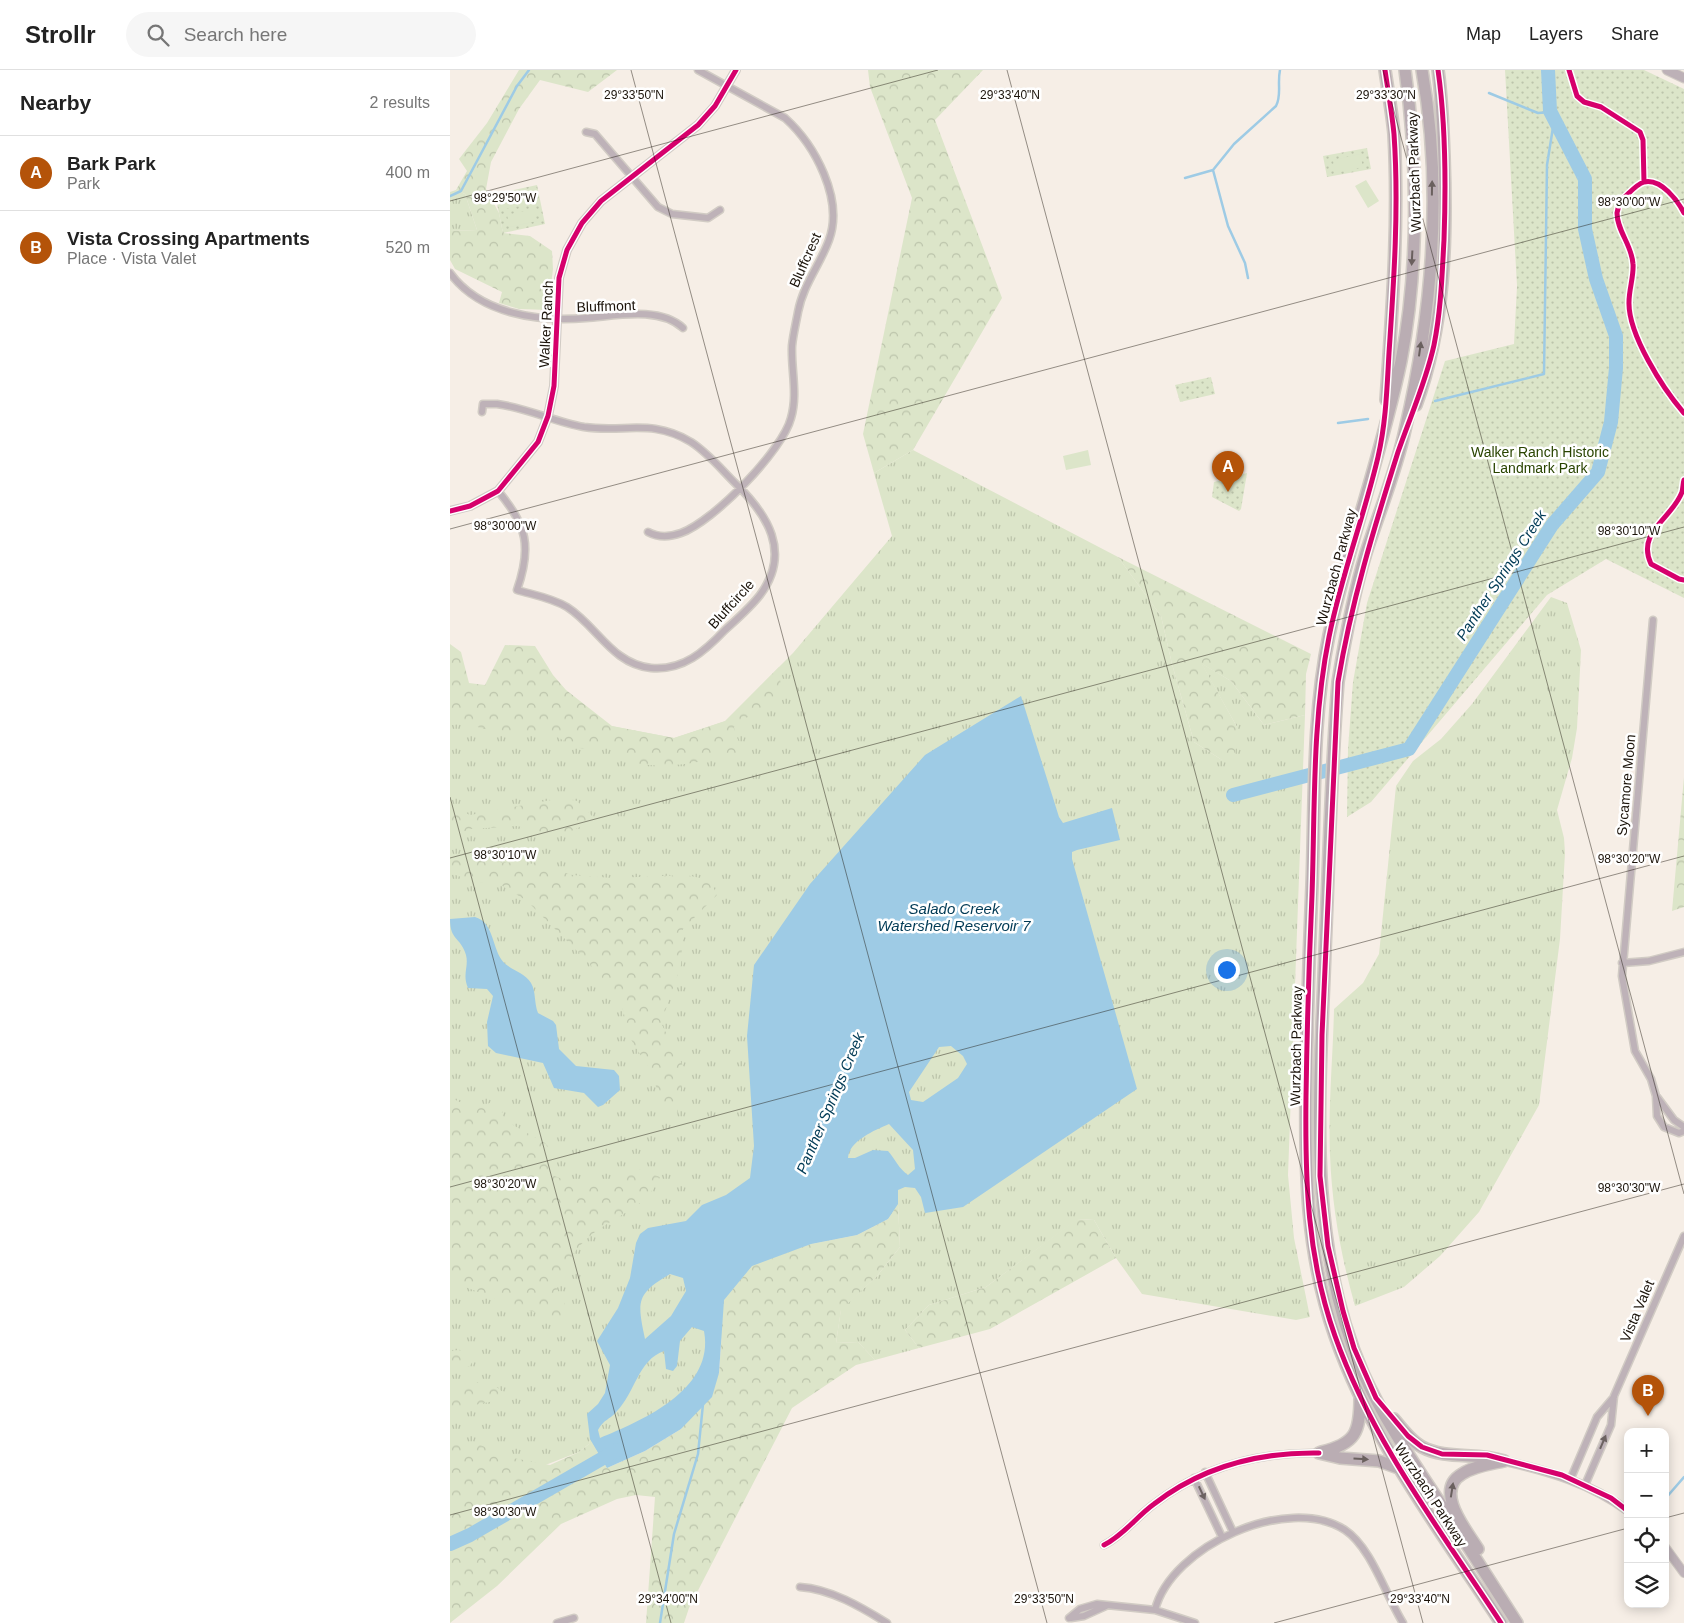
<!DOCTYPE html>
<meta charset="utf-8">
<style>
body{margin:0;font-family:Helvetica,sans-serif;background:#f6f6f6;color:#222}
.controls{position:absolute;right:15px;bottom:15px;display:grid;overflow:hidden;border-radius:10px;box-shadow:0 2px 12px #0003}
.controls button{width:45px;height:45px;display:grid;place-items:center;padding:0;border:0;border-bottom:1px solid #e0e0e0;background:#fff;color:#222;font:25px sans-serif}
.you{position:absolute;left:776px;top:899px;width:18px;height:18px;margin:-12px;border:4px solid #fff;border-radius:50%;background:#1a73e8;box-shadow:0 0 0 8px #1a73e833}
.badge{display:grid;place-items:center;width:32px;height:32px;border-radius:50%;background:#b45309;color:#fff;font-size:16px;font-weight:700}
.pin{position:absolute;translate:-50% -41px;filter:drop-shadow(0 1px 2px #0008)}
.pin::after{content:'';position:absolute;top:26px;width:18px;height:15px;background:inherit;clip-path:polygon(0 0,100% 0,50% 100%)}
.list{margin:0;padding:0;list-style:none}
h2{display:flex;justify-content:space-between;align-items:center;height:65px;margin:0;padding:0 20px;font-size:21px}
h2 small{font-size:16px;font-weight:400;color:#767676}
.list li{display:grid;grid-template-columns:32px 1fr auto;gap:15px;align-items:center;box-sizing:border-box;height:75px;padding:0 20px;border-top:1px solid #e0e0e0}
.list b{display:block;font-size:19px;white-space:nowrap}
.list p{margin:0;font-size:16px;white-space:nowrap;color:#767676}
.list em{font-size:16px;font-style:normal;color:#767676}
.icon{flex:none;width:28px;height:28px;fill:none;stroke:currentColor;stroke-width:2;stroke-linecap:round;stroke-linejoin:round}
.map{position:relative;flex:none;width:1234px;height:1553px;overflow:hidden}
header{display:flex;align-items:center;gap:30px;box-sizing:border-box;height:70px;padding:0 25px;background:#fff;border-bottom:1px solid #e0e0e0}
header strong{font-size:24px}
nav{display:flex;gap:28px;margin-inline-start:auto;font-size:18px}
.search{width:350px;height:45px;background:#f6f6f6;display:flex;align-items:center;gap:12px;box-sizing:border-box;padding:0 18px;border-radius:28px;color:#767676;font-size:19px}
main{display:flex}
aside{flex:1;background:#fff}
.map>svg:first-child{display:block}
.grass{fill:url(#grass-tufts)}
.forest{fill:url(#forest-crowns)}
.park{fill:url(#park-dots)}
.garden{fill:#dce5c9}
.water{fill:#9ecbe5;fill-rule:evenodd}
.lines{fill:none;stroke-linecap:round;stroke-linejoin:round}
.stream{stroke:#9ecbe5;stroke-width:2.5}
.river{stroke:#9ecbe5;stroke-width:14}
.minor-casing{stroke:#d1cbc4;stroke-width:9}
.tertiary-casing{stroke:#d1cbc4;stroke-width:10}
.secondary-casing{stroke:#d1cbc4;stroke-width:11}
.motorway-casing{stroke:#d1cbc4;stroke-width:14}
.minor{stroke:#beb2b8;stroke-width:6}
.tertiary{stroke:#beb2b8;stroke-width:8}
.secondary{stroke:#bdb1b7;stroke-width:9}
.motorway{stroke:#baadb3;stroke-width:11}
.cycleway-casing{stroke:#fff;stroke-width:8}
.cycleway{stroke:#d6006c;stroke-width:5}
.oneway{fill:#6a605e}
.oneway2{fill:#6c6261}
.ticks{fill:none;stroke:#1b130a;stroke-width:1;stroke-opacity:0.45}
.labels{text-anchor:middle;dominant-baseline:central;stroke-width:5;stroke-linejoin:round;paint-order:stroke}
.street-label{font-size:14px;fill:#1b130a;stroke:#fff}
.park-label{font-size:14px;fill:#294400;stroke:#fff}
.water-label{font-size:15px;font-style:italic;fill:#003a55;stroke:#fff}
.ticks-label{font-size:12px;text-anchor:middle;fill:#1b130a;stroke:#fff;stroke-width:5;stroke-linejoin:round;paint-order:stroke}
</style>
<header>
<strong>Strollr</strong>
<div class="search"><svg class="icon" aria-label="search" viewBox="0 0 24 24"><circle cx="10" cy="10" r="6"/><path d="M15 15l6 6"/></svg>Search here</div>
<nav><a>Map</a><a>Layers</a><a>Share</a></nav>
</header>
<main>
<aside>
<h2>Nearby<small>2 results</small></h2>
<ul class="list">
<li><span class="badge">A</span><div><b>Bark Park</b><p>Park</p></div><em>400 m</em></li>
<li><span class="badge">B</span><div><b>Vista Crossing Apartments</b><p>Place · Vista Valet</p></div><em>520 m</em></li>
</ul>
</aside>
<div class="map">
<svg width="1234" height="1553" viewBox="0 0 1234 1553">
<defs>
<pattern id="grass-tufts" width="24" height="20" patternUnits="userSpaceOnUse" patternTransform="scale(1.25)"><rect width="24" height="20" fill="#dce5c9"/><path d="M3 7l-1-3M5 7V3M7 7l1-3M15 17l-1-3M17 17v-4M19 17l1-3" fill="none" stroke="#bcc4ab"/></pattern>
<pattern id="forest-crowns" width="20" height="18" patternUnits="userSpaceOnUse" patternTransform="scale(1.25)"><rect width="20" height="18" fill="#dce5c9"/><path d="M2 6a3 3 0 1 1 6 0M12 15a3 3 0 1 1 6 0" fill="none" stroke="#bcc4ab"/></pattern>
<pattern id="park-dots" width="8" height="8" patternUnits="userSpaceOnUse" patternTransform="scale(1.25)"><rect width="8" height="8" fill="#dce5c9"/><path d="M2 2h.1M6 6h.1" fill="none" stroke="#bcc4ab" stroke-width="1.8" stroke-linecap="round"/></pattern>
</defs>
<rect width="100%" height="100%" fill="#f6eee6"/>
<path class="grass" d="M6 120 15 124 27 160 0 161V122Z
M463 380 668 487 711 546 722 594 744 672 772 690 787 657 751 593 781 611 814 655 855 645 838 1105 844 1168 860 1247 846 1250 692 1224 666 1188 644 1150 628 1149 536 1217 479 1235 455 1260 469 1278 425 1290 408 1272 386 1273 391 1239 427 1206 450 1177 448 1135 438 1149 407 1165 361 1174 272 1268 231 1359 157 1398 140 1370 139 1374 129 1382 0 1432V636L98 644 224 668 275 651 343 583 442 466 424 403Z
M1101 527 1117 533 1131 580 1127 658 1122 688 1107 740 1114 768 1115 783 1110 869 1089 1035 1029 1142 990 1186 954 1217 905 1236C891 1186 882 1137 880 1085 878 1037 883 987 884 939L913 913 929 884 946 716 963 691 991 669 1022 634Z"/>
<path class="forest" d="M69 0H167L138 22 90 10 69 39 41 92 36 119 49 143 53 163 80 166 102 181 103 199 98 240 69 239 49 233 52 222 5 199 0 190V161L27 160 15 124 6 120 17 101 9 89 37 53Z
M418 0H533L485 50 552 228 463 380 424 403 413 364 462 128 420 17Z
M668 487 861 584 856 604 855 645 814 655 781 611 752 594 787 657 785 686 772 690 744 672 722 594 711 546Z
M0 574 11 582 19 613 35 615 55 575 85 576 103 605 116 620 162 656 224 668 276 651 329 597 332 629 310 638 284 657 285 664 294 681C251 693 219 700 175 692L164 674 157 672 142 680 124 677 106 666 72 661 39 660 16 654 0 655Z
M1234 707V837L1222 841Z
M112 728 127 731 146 750 121 761 99 764 67 756 20 759 0 767V736L20 745Z
M8 787 44 792 89 794 122 805 163 808 236 805 260 810 267 825 233 859 231 895 211 953 234 998 226 1052 210 1032 203 1005 180 968 170 928 138 892 77 831 51 815 25 812 0 803V790Z
M0 1027 23 1039 40 1033 51 1036 54 1050 95 1073 101 1080 102 1105 125 1114 157 1115 183 1097 210 1107C196 1139 165 1145 140 1166 124 1180 113 1197 106 1217L120 1244 111 1250 59 1234 0 1211Z
M448 1134 450 1177 427 1206 391 1240 386 1273 408 1272 425 1290 406 1295 342 1338 239 1538 234 1553H196L205 1427 186 1425 167 1429 111 1454 47 1516 0 1553V1374L25 1373 63 1388 100 1395 129 1382 139 1374 140 1369 157 1398 195 1381 231 1359 269 1303 274 1230 302 1196 361 1174 407 1165 438 1149Z
M627 1149 644 1150 666 1188 540 1259 469 1278 455 1260 479 1235 536 1217Z
M8 1280 19 1282 23 1291 19 1297 0 1293V1281Z
M26 1312 48 1318 59 1328 0 1340V1316Z"/>
<path class="park" d="M1055 0H1194L1234 19V528L1156 489 1097 525 921 732 897 747 898 679 903 612 917 533 995 291 1064 274 1067 216Z
M917 78 921 99 877 107 873 86Z
M87 115 95 154 53 163 45 124Z
M761 307 765 324 730 332 725 315Z
M797 403 791 439 789 441 762 427 764 412Z"/>
<path class="garden" d="M910 84 913 97 885 103 883 90Z
M916 110 929 131 918 138 905 116Z
M80 120 83 133 56 139 53 126Z
M84 139 87 151 60 157 57 145Z
M638 380 641 395 616 400 613 386Z"/>
<path class="water" d="M571 626 609 747 613 753 662 738 670 770 627 780 622 782V789L687 1019 513 1137 475 1143 471 1127 465 1118 455 1117 448 1120V1134L438 1149 407 1165 361 1174 302 1196 274 1230 269 1303 262 1327 231 1359 195 1381 157 1398 140 1369 137 1344 148 1334 155 1323 160 1295 147 1271 168 1238 180 1208 186 1173 190 1164 198 1158 236 1151 252 1135 276 1125 300 1108 304 1076 297 966 304 895 360 814 475 685ZM501 976 513 986 517 994 508 1008 473 1032 461 1030 459 1022 489 977ZM439 1054 463 1080 465 1099 458 1105C449 1099 445 1089 438 1081L423 1080 405 1088H398C399 1071 425 1060 439 1054ZM220 1204 233 1208 236 1221 221 1246 195 1269C187 1231 186 1224 220 1204ZM242 1257 254 1261C265 1319 194 1350 150 1368L148 1360C155 1348 160 1350 167 1341 185 1323 188 1290 214 1281L216 1299 223 1301 227 1296 230 1271Z
M25 847C43 852 42 875 51 889 58 900 74 901 81 913 86 921 84 933 88 943L103 951 106 955 109 979 126 996 164 1000 169 1006 170 1020 153 1035 148 1037 134 1023 104 1018 93 993 46 983 38 976 37 952 43 926 37 919 18 918C12 904 19 897 16 885 11 867 0 871 0 849Z"/>
<g class="lines">
<path class="stream" d="M1039 23 1088 43 1100 42
M735 108 763 100
M0 126 11 121 67 16 79 0
M798 208 795 193 778 156 763 100 784 74 826 36C832 25 827 14 830 0
M985 331 1094 304 1097 95 1104 51
M888 353 918 349
M1215 1429 1234 1407
M210 1553 224 1464 248 1384 253 1334"/>
<path class="river" d="M783 725 959 679 1102 455 1148 402 1161 352 1166 298V266L1146 209 1135 159V109L1100 41 1098 0
M0 1474 20 1465 167 1380"/>
<g class="minor-casing">
<path id="minor" d="M136 62 145 64 208 137 222 144 258 148 270 140
M0 203C30 244 88 252 136 248 165 246 209 236 233 258
M32 342 33 334H47C77 338 105 352 134 357 175 363 201 348 241 372 258 383 271 399 285 413 317 444 342 482 310 525 300 538 287 549 275 560 255 581 233 601 201 598 162 594 147 556 117 537 102 528 84 525 67 520 82 477 77 455 48 421
M198 462C209 468 220 467 231 463 263 452 333 380 341 348 348 324 341 300 342 276 343 265 346 253 348 242 353 215 370 195 379 170 394 129 365 75 335 48L248 0
M1203 550 1172 906 1185 981 1201 1009 1206 1026 1207 1046 1214 1057 1229 1063 1234 1061
M1172 893 1199 891 1234 882
M1207 1027 1224 1050 1234 1057
M755 1402 783 1462
M744 1408 772 1467
M1121 1408 1147 1347 1164 1327
M1135 1415 1161 1355 1164 1326 1234 1166
M654 1475C674 1465 686 1447 704 1434 753 1396 808 1382 869 1383
M350 1517C381 1519 411 1537 437 1553
M705 1540C721 1476 838 1423 895 1460 921 1477 936 1526 953 1553
M619 1548 630 1539 647 1534 705 1540 745 1553
M621 1548 634 1546 656 1536
M107 1553 124 1548"/>
</g>
<g class="tertiary-casing">
<path id="tertiary" d="M0 441 20 436 48 421 88 372 98 346 104 316 109 208 117 180 132 153 151 131 248 55 265 36 286 0
M1054 1391C1099 1401 1140 1413 1178 1441
M1215 1477 1234 1503"/>
</g>
<g class="secondary-casing">
<path id="secondary" d="M1217 0 1234 8"/>
</g>
<g class="motorway-casing">
<path id="motorway" d="M935 0C938 21 942 43 944 64 949 153 942 242 936 330
M955 0C968 92 969 199 951 291 932 383 899 472 879 565 862 646 865 732 862 815 859 883 857 950 856 1018 855 1104 856 1183 885 1266 921 1370 991 1461 1051 1553
M972 0C993 118 982 244 955 360 946 402 929 442 916 483 903 525 895 569 888 612 881 701 879 791 875 881 870 1021 855 1170 913 1303 934 1350 964 1393 992 1436 1017 1475 1042 1514 1067 1553
M966 335C995 256 997 170 994 87 993 58 992 29 988 0
M944 1349C952 1359 961 1371 972 1377 996 1390 1027 1382 1054 1391
M871 1382C906 1374 910 1362 910 1328
M869 1383 890 1388 929 1391 951 1399
M1028 1479C1017 1461 983 1421 1012 1404 1024 1396 1040 1394 1054 1391"/>
</g>
<use href="#minor" class="minor"/>
<use href="#tertiary" class="tertiary"/>
<use href="#secondary" class="secondary"/>
<use href="#motorway" class="motorway"/>
<g class="cycleway-casing">
<path id="cycleway" d="M935 0C938 21 942 43 944 64 949 136 944 210 939 283 937 317 936 353 928 387 914 447 891 506 879 567 862 651 865 739 862 825 859 892 857 959 856 1027 855 1110 857 1187 885 1266 922 1371 991 1461 1051 1553
M988 0C996 56 996 114 994 170 992 205 991 240 984 275 976 312 960 347 948 382 924 458 901 533 888 612L872 965 870 1106 878 1176 893 1241 904 1278 926 1328 958 1366 972 1377 992 1384 1037 1385 1112 1405 1161 1428 1178 1441
M1119 0 1127 26 1134 32 1151 37 1190 62 1193 70 1194 112
M1234 143C1228 131 1211 108 1194 112 1188 114 1183 119 1179 123 1173 128 1168 135 1167 143 1167 161 1182 175 1183 194 1184 206 1179 219 1179 232 1178 264 1213 319 1234 343
M1234 410C1233 413 1233 418 1232 422 1222 449 1186 462 1201 494L1229 509 1234 510
M0 441 20 436 48 421 88 372 98 346 104 316 109 208 117 180 132 153 151 131 248 55 265 36 286 0
M654 1475C674 1465 686 1447 704 1434 753 1396 808 1382 869 1383"/>
</g>
<use href="#cycleway" class="cycleway"/>
</g>
<defs><path id="oneway-solid" d="M-6-.8H1V-3.2L6.5 0L1 3.2V.8H-6Z" transform="scale(1.25)"/></defs>
<g class="oneway">
<use href="#oneway-solid" transform="translate(982 118) rotate(-89)"/>
<use href="#oneway-solid" transform="translate(962 188) rotate(93)"/>
<use href="#oneway-solid" transform="translate(970 279) rotate(-82)"/>
<use href="#oneway-solid" transform="translate(911 1389) rotate(3)"/>
<use href="#oneway-solid" transform="translate(1002 1420) rotate(-81)"/>
</g>
<g class="oneway2">
<use href="#oneway-solid" transform="translate(1153 1372) rotate(-67)"/>
<use href="#oneway-solid" transform="translate(752 1423) rotate(65)"/>
</g>
<path class="ticks" d="M181 0 597 1553M557 0 973 1553M933 0 1234 1124M0 131 488 0M0 459 1234 129M0 727 221 1553M0 788 1234 457M0 1117 1234 786M0 1445 1234 1114M1215 1448 1234 1443M824 1553 1178 1458"/>
<g class="labels">
<g class="street-label">
<text transform="translate(964 102) rotate(-92)">Wurzbach Parkway</text>
<text transform="translate(355 190) rotate(-66)">Bluffcrest</text>
<text transform="translate(156 236) rotate(-2)">Bluffmont</text>
<text transform="translate(96 254) rotate(-87)">Walker Ranch</text>
<text transform="translate(886 497) rotate(-75)">Wurzbach Parkway</text>
<text transform="translate(281 534) rotate(-48)">Bluffcircle</text>
<text transform="translate(1176 715) rotate(-85)">Sycamore Moon</text>
<text transform="translate(846 976) rotate(-89)">Wurzbach Parkway</text>
<text transform="translate(1187 1241) rotate(-67)">Vista Valet</text>
<text transform="translate(981 1425) rotate(57)">Wurzbach Parkway</text>
</g>
<g class="park-label">
<text x="1090" y="382">Walker Ranch Historic<tspan x="1090" dy="16">Landmark Park</tspan></text>
</g>
<g class="water-label">
<text transform="translate(1051 505) rotate(-57)">Panther Springs Creek</text>
<text x="504" y="838">Salado Creek<tspan x="504" dy="17">Watershed Reservoir 7</tspan></text>
<text transform="translate(380 1033) rotate(-67)">Panther Springs Creek</text>
</g>
</g>
<g class="ticks-label">
<text x="184" y="29">29°33'50"N</text>
<text x="560" y="29">29°33'40"N</text>
<text x="936" y="29">29°33'30"N</text>
<text x="55" y="132">98°29'50"W</text>
<text x="1179" y="136">98°30'00"W</text>
<text x="55" y="460">98°30'00"W</text>
<text x="1179" y="465">98°30'10"W</text>
<text x="55" y="789">98°30'10"W</text>
<text x="1179" y="793">98°30'20"W</text>
<text x="55" y="1118">98°30'20"W</text>
<text x="1179" y="1122">98°30'30"W</text>
<text x="55" y="1446">98°30'30"W</text>
<text x="218" y="1533">29°34'00"N</text>
<text x="594" y="1533">29°33'50"N</text>
<text x="970" y="1533">29°33'40"N</text>
</g>
</svg>
<div class="controls">
<button>+</button>
<button>−</button>
<button><svg class="icon" aria-label="locate" viewBox="0 0 24 24"><circle cx="12" cy="12" r="6"/><path d="M12 2v4M12 18v4M2 12h4M18 12h4"/></svg></button>
<button><svg class="icon" aria-label="layers" viewBox="0 0 24 24"><path d="M12 4l9 5-9 5-9-5zM3 14l9 5 9-5"/></svg></button>
</div>
<div class="you"></div>
<div class="pin badge" style="left:778px;top:422px">A</div>
<div class="pin badge" style="left:1198px;top:1346px">B</div>
</div>
</main>
